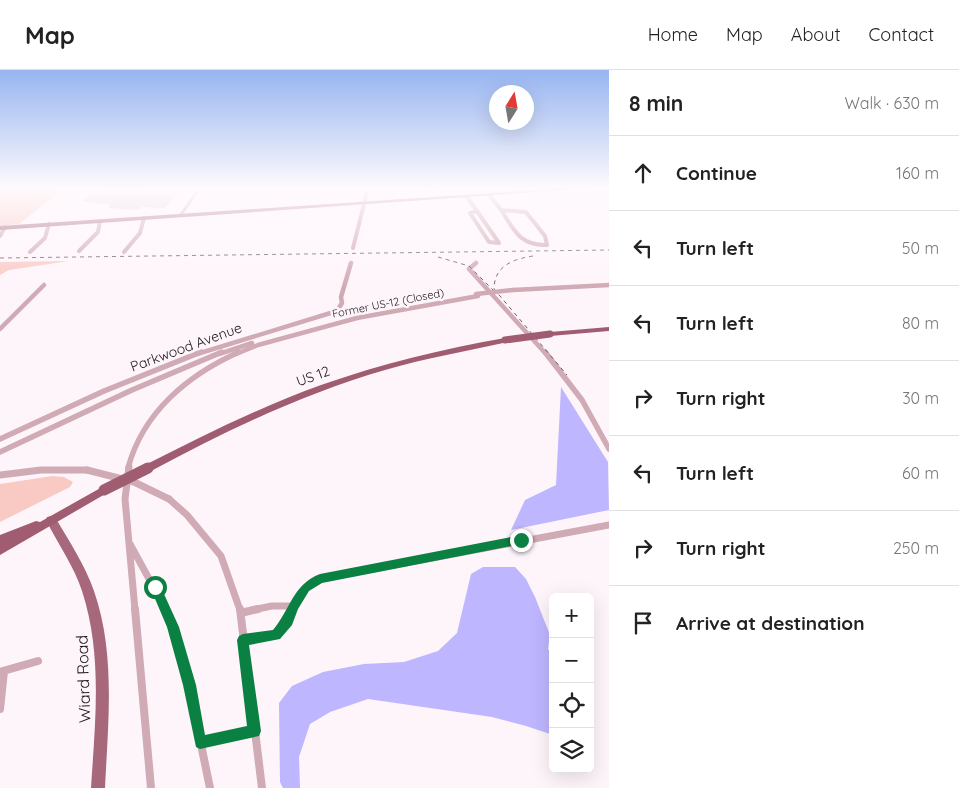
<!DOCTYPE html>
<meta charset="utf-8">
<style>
body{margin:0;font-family:Quicksand,sans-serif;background:#f6f6f6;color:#222}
.controls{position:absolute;right:15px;bottom:15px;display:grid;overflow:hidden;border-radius:8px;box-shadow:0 5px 20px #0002}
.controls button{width:45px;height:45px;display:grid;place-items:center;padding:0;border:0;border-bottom:1px solid #e0e0e0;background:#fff;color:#222;font:25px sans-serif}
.compass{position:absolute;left:489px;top:15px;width:45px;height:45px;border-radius:50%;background:#fff;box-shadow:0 5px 20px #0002;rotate:11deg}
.stop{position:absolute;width:15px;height:15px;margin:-11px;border:4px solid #0b8043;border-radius:50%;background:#fff}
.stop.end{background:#0b8043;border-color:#fff;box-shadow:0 1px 5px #0008}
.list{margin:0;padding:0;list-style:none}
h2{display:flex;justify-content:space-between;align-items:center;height:65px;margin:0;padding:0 20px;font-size:21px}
h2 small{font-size:16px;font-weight:400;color:#767676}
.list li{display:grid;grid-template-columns:32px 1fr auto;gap:15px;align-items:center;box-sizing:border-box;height:75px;padding:0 20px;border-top:1px solid #e0e0e0}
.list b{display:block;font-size:19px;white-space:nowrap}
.list em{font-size:16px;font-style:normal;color:#767676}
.icon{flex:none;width:28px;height:28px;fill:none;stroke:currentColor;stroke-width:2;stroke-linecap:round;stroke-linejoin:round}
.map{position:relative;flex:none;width:609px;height:718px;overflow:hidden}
header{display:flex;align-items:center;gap:30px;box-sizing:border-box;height:70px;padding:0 25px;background:#fff;border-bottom:1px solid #e0e0e0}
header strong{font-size:24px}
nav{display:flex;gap:28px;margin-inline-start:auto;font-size:18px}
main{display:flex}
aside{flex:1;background:#fff}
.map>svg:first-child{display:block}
.green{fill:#f9c9c4}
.water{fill:#beb6fe}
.building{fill:#dcd0e3}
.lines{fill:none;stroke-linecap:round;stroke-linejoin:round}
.minor-far4{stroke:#d0aab4;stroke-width:4}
.minor-far3{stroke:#d0aab4;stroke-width:4.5}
.minor-far2{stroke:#d0aab4;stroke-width:5.5}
.minor-far1{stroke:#d0aab4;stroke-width:7}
.minor{stroke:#d0aab4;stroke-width:8}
.tertiary{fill:#d0aab4;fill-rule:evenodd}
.primary{fill:#a8687b;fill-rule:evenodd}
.trunk{fill:#a05c70;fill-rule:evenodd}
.rail{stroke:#676065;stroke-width:1;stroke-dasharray:4 4;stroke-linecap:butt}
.minor-bridge-far1{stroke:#d0aab4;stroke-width:4.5}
.minor-bridge{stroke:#d0aab4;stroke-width:7}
.trunk-bridge-far1{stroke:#a05c70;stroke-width:7}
.trunk-bridge{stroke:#a05c70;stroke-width:11}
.route{fill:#0b8043}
.labels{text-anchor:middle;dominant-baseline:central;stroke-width:5;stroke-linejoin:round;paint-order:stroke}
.far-street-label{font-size:11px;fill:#1c151a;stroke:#fef5fb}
.street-label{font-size:14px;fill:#1c151a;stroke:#fef5fb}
.near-street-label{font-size:16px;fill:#1c151a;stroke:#fef5fb}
</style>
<header>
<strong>Map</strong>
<nav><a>Home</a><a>Map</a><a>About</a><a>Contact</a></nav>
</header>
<main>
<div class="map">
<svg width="609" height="718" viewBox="0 0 609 718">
<rect width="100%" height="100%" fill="#fef5fb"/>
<path class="green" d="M0 118H64L19 154 0 156Z
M69 191 9 200 0 205V192Z
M52 406 64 407 73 412 70 417 0 452V414Z"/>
<path class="water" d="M561 317 608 392 609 440 511 460 525 430 556 415Z
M483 497H515L526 509 535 527 550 565 548 579 553 586V665L526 656 492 647 368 629 330 642 310 654 299 687 300 718H283L280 712 279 633 292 616 323 602 364 594 404 592 438 581 457 563 471 504Z"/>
<path class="building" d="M105 118H131L179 122 165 138 141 137 138 140 108 138 111 135 82 131 92 123H100Z"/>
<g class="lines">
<path class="minor-far4" d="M423 119H437
M489 125 501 140
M467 127 477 141
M501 140 526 142 545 166 547 175C520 176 514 160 501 140Z
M477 141 499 173 489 172 470 143Z
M0 166 5 157
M353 178 368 118
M79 181 98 162 100 151
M30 182 45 168 49 154
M124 182 140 163 144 148"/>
<path class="minor-far3" d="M476 193 469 199 546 284
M513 220 609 215
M0 259 44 215
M197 284 337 241 342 233 341 227 351 193
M219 284 252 273
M236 284 258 275 357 248 478 226"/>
<path class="minor-far2" d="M545 282 582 330 609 379
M0 369 104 321 201 282
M0 382 132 320 222 282
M128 398C143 342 188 305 239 282"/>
<path class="minor-far1" d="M129 397 125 429 135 540
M0 405 41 400H87
M169 429 187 445 221 486 240 540
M130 474 166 540
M252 540 272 536H293L305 518 320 509 609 455
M292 540 293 536"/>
<path class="minor" d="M135 539 151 718
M166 539 185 597 210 718
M240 539 262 718
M241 543 258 539
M243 570C270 566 283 569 292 539
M0 602 38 591
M0 639 4 601
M200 673 254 661"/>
<path class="tertiary" d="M198 118H202L181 147H179L178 146Z"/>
<path class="primary" d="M564 118H594L0 160V156Z
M51 446 55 447C69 471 85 495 94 521 116 584 108 653 105 718H91C95 653 103 585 82 521 74 496 58 474 46 450L47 447Z"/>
<path class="trunk" d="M609 257V261L550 266 546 264 550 262Z
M505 268 509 270 508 272C467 281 426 288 385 300 303 324 227 360 151 401H145L143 398 145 395C202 366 260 337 321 315 381 294 442 279 505 268Z
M104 416 107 417 109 420 107 423 0 485V465L36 451 40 452Z"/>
<path class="rail" d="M533 186C513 189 494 196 494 219L567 305
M438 187 469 196 495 222
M0 188 609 180"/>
<path class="minor-bridge-far1" d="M476 224 513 220"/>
<path class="minor-bridge" d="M87 400 134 412 169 429"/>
<path class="trunk-bridge-far1" d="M505 270 550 264"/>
<path class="trunk-bridge" d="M104 420 148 398"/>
</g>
<linearGradient id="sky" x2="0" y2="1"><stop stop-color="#97b5f1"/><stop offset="0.54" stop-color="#fffafd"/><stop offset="1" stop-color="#fffafd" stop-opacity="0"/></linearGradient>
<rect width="609" height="219" fill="url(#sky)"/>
<path class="route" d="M521 465 526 470 521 474 322 513 309 521 298 539 292 555 280 569 249 575 261 661 259 666 200 679 196 677 183 615 167 557 150 517 151 513H159L179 557 196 615 205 665 247 656 237 570 239 566 243 564 273 560C290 540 293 514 320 504Z"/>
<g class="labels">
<g class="far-street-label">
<text transform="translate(388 233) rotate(-11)">Former US-12 (Closed)</text>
</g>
<g class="street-label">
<text transform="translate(186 277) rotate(-20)">Parkwood Avenue</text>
<text transform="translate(313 306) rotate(-20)">US 12</text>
</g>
<g class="near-street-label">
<text transform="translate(83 609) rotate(-92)">Wiard Road</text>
</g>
</g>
</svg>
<div class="controls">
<button>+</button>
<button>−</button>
<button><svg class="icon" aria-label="locate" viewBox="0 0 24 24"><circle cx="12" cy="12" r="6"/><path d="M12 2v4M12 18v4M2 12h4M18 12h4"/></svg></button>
<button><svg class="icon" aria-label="layers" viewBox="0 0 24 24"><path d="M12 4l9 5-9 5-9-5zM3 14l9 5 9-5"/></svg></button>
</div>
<svg class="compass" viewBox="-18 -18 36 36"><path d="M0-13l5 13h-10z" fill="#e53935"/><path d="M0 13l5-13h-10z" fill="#767676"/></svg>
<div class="stop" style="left:155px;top:517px"></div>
<div class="stop end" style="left:521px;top:470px"></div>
</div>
<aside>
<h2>8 min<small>Walk · 630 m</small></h2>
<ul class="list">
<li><svg class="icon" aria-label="ahead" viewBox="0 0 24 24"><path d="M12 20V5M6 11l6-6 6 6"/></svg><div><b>Continue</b></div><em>160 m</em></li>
<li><svg class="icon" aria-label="left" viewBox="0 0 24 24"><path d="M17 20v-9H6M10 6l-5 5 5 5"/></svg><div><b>Turn left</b></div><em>50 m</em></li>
<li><svg class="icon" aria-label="left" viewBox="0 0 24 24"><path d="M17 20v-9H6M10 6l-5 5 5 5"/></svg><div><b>Turn left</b></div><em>80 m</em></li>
<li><svg class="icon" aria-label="right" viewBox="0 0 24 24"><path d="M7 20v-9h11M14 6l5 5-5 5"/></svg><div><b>Turn right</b></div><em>30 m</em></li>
<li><svg class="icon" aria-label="left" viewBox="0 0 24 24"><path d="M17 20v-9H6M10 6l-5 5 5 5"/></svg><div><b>Turn left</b></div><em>60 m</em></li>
<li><svg class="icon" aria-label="right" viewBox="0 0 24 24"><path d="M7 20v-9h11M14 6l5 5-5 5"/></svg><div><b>Turn right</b></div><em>250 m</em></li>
<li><svg class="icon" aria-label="arrive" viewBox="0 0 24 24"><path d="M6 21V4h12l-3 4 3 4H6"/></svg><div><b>Arrive at destination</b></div></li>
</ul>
</aside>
</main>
